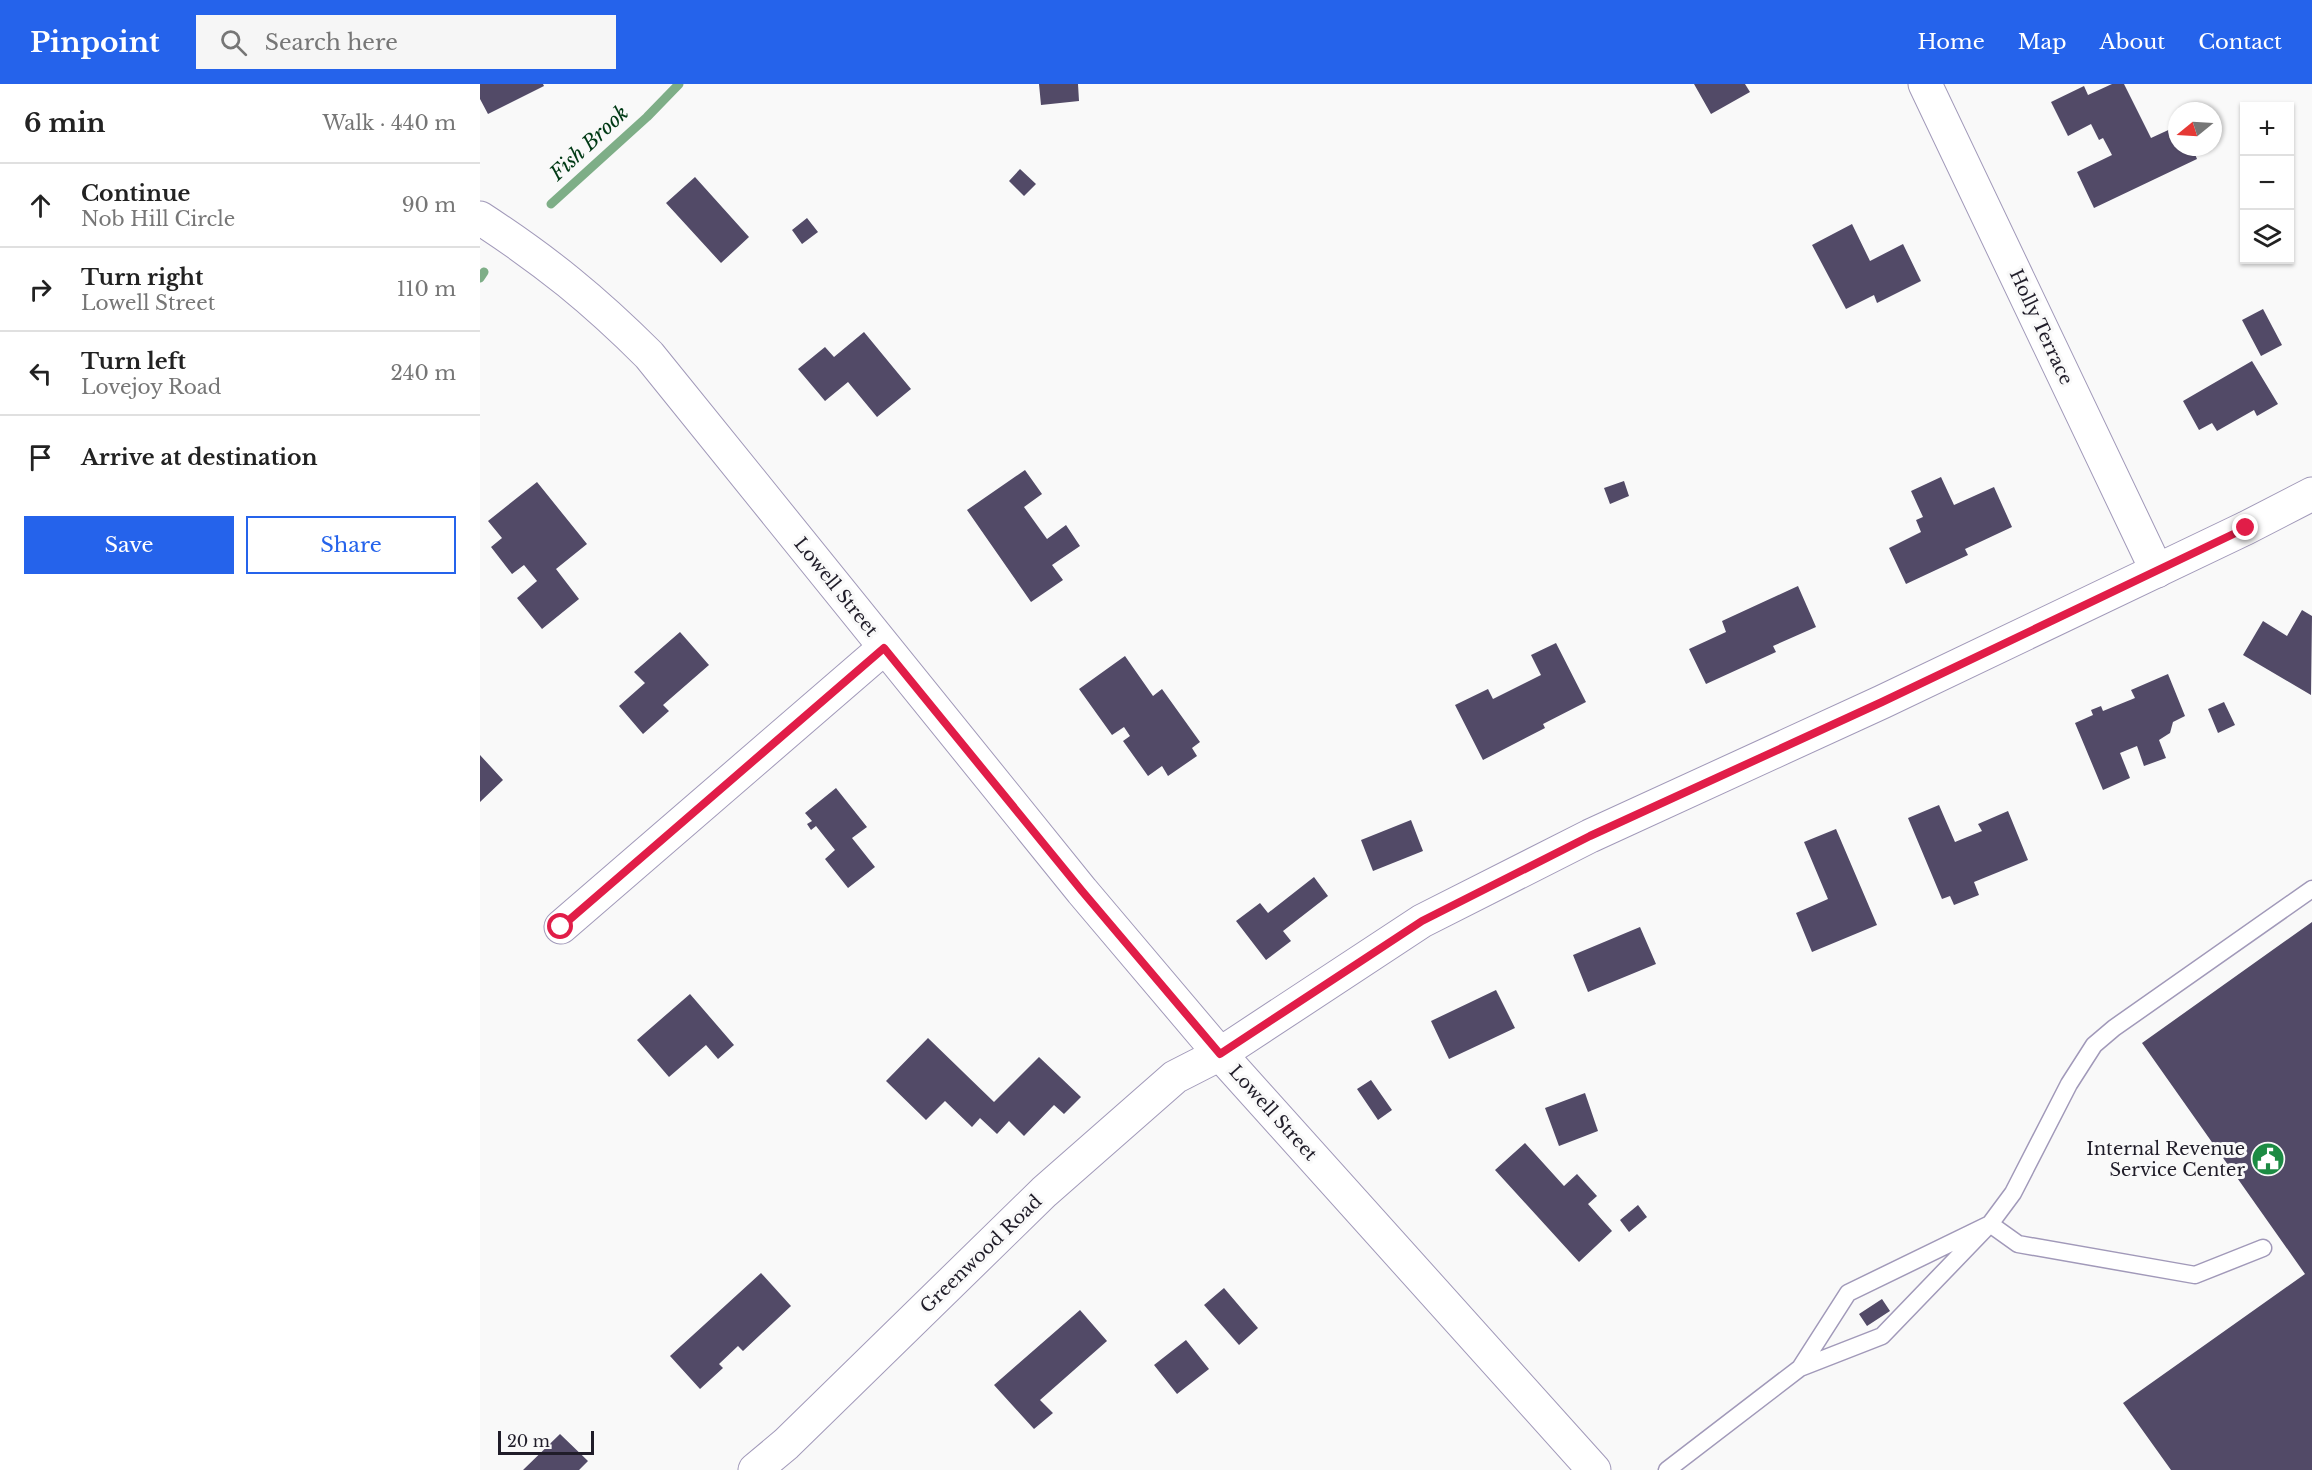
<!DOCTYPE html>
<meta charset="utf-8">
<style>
body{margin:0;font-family:"Libre Baskerville",serif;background:#f6f6f6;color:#222}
.controls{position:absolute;right:18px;top:18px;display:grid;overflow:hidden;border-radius:0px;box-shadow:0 2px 4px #0004}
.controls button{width:54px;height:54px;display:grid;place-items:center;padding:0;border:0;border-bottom:2px solid #e0e0e0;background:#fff;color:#222;font:30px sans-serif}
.compass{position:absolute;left:1688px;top:18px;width:54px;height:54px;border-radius:50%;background:#fff;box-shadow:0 2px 4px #0004;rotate:252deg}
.scale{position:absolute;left:18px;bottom:15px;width:96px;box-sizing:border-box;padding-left:6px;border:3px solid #201d29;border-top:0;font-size:16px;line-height:21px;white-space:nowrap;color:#201d29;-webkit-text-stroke:4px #f9f9f9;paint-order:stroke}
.stop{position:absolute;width:18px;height:18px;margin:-14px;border:4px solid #e11d48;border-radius:50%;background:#fff}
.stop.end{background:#e11d48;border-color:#fff;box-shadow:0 2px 6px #0008}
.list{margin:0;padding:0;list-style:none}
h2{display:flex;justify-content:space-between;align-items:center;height:78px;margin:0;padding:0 24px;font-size:26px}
h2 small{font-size:20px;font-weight:400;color:#767676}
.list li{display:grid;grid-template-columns:39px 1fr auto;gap:18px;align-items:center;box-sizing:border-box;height:84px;padding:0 24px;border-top:2px solid #e0e0e0}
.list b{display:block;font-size:22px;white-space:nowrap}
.list p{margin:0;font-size:20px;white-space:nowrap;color:#767676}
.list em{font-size:20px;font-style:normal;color:#767676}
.actions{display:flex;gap:12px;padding:18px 24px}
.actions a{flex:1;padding:14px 0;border:2px solid #2563eb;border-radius:0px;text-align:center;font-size:21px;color:#2563eb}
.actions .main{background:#2563eb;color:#fff}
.icon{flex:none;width:33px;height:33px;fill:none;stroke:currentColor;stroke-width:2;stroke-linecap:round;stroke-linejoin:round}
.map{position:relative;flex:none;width:1832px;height:1386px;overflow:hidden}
header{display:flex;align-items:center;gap:36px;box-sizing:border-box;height:84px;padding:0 30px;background:#2563eb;color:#fff}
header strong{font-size:28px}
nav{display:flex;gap:33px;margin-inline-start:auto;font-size:21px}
.search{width:420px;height:54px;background:#f6f6f6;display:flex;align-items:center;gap:15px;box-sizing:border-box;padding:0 21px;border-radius:0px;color:#767676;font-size:22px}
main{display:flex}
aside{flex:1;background:#fff}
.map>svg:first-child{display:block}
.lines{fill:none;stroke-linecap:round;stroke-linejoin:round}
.stream{stroke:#7eae87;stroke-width:9}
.building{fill:#524a67}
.service-casing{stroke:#a199b9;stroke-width:19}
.minor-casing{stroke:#a199b9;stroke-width:35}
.tertiary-casing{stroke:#a199b9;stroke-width:35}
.secondary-casing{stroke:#a199b9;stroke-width:35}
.service{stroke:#fff;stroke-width:16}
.minor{stroke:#fff;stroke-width:33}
.tertiary{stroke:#fff;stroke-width:33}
.secondary{stroke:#fff;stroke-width:33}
.route{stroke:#e11d48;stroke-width:8}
.labels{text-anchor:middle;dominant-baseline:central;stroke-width:6;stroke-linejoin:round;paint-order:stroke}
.street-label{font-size:18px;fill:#201d29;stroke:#f9f9f9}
.poi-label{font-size:18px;fill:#201d29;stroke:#f9f9f9;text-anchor:end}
.water-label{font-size:20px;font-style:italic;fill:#003a15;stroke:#f9f9f9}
</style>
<header>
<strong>Pinpoint</strong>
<div class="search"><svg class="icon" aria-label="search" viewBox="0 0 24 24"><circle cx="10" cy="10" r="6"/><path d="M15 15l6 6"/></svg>Search here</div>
<nav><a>Home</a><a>Map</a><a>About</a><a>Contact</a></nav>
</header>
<main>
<aside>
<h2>6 min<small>Walk · 440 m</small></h2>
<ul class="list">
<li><svg class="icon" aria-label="ahead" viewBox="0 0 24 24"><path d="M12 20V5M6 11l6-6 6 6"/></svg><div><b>Continue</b><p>Nob Hill Circle</p></div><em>90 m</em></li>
<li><svg class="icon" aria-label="right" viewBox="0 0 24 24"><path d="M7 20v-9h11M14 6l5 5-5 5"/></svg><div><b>Turn right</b><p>Lowell Street</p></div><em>110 m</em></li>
<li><svg class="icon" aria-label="left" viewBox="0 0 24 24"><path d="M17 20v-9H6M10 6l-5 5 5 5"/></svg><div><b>Turn left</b><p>Lovejoy Road</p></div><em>240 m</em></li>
<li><svg class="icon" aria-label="arrive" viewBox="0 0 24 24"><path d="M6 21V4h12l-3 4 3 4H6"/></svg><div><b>Arrive at destination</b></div></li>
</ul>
<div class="actions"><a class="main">Save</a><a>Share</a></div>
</aside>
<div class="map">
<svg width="1832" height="1386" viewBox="0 0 1832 1386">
<rect width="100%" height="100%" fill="#f9f9f9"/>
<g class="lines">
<path class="stream" d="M71 120 167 33 199 0
M0 194 4 188"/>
</g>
<path class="building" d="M0 0H63L64 2 8 30 0 15Z
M559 0H598L599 17 561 21Z
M1214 0H1265L1270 8 1231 30Z
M1632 0H1644L1671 54 1697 42V63H1712L1717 75 1614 124 1597 88 1632 71 1623 54 1619 56 1611 40 1588 52 1571 18 1604 2 1608 11Z
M540 85 556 100 544 112 529 97Z
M215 93 269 153 241 179 186 119Z
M327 134 338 148 322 160 312 146Z
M1372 140 1390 177 1423 160 1441 197 1397 219 1394 211 1366 225 1332 161Z
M1783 225 1802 261 1781 272 1762 236Z
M384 248 431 305 397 333 368 298 345 317 318 285 345 263 354 273Z
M1772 277 1798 320 1777 332 1774 326 1737 347 1732 339 1719 346 1703 317Z
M545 386 562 410 544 423 567 455 586 441 600 462 572 481 583 496 551 518 487 426Z
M1461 393 1474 421 1514 403 1532 443 1485 465 1488 471 1426 500 1409 464 1441 448 1436 436 1443 433 1431 407Z
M1144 397 1149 412 1130 420 1124 404Z
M57 398 107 460 76 485 99 515 62 545 37 514 57 497 44 481 32 490 11 463 22 454 8 437Z
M1318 502 1336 543 1293 562 1296 568 1226 600 1209 565 1246 548 1242 537Z
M1822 526 1832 532 1831 611 1763 571 1783 537 1807 552Z
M200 548 229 581 183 621 189 627 163 650 139 622 165 599 154 588Z
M1076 559 1106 618 1063 640 1065 644 1003 676 975 621 1008 605 1013 615 1061 591 1051 571Z
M645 572 673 612 682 605 720 658 712 664 717 672 688 692 682 682 668 692 643 657 650 652 644 643 632 651 599 605Z
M1688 590 1705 632 1693 638 1690 649 1679 656 1686 674 1664 682 1657 662 1640 669 1650 694 1623 706 1595 639 1613 631 1611 626 1621 622 1623 627 1655 614 1651 606Z
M1744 618 1755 641 1738 649 1728 625Z
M0 671 23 696 0 718Z
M356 704 387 743 372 754 395 783 368 804 345 775 355 766 336 742 331 746 327 740 332 737 325 729Z
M1459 721 1475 758 1502 747 1498 740 1528 727 1548 776 1494 798 1499 811 1474 821 1470 812 1462 815 1428 734Z
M931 736 943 767 893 787 881 756Z
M1356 745 1397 841 1332 868 1316 829 1348 815 1324 758Z
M834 793 848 812 803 847 811 857 786 876 756 837 780 819 788 829Z
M1832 838V1386H1691L1643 1319 1825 1190 1662 959Z
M1160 843 1176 880 1108 908 1093 871Z
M1016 906 1035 944 969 975 951 937Z
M210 910 254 961 238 975 226 961 189 993 157 956Z
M448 954 514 1018 559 973 601 1013 584 1030 574 1021 544 1052 529 1037 517 1050 500 1034 492 1043 465 1017 446 1036 406 997Z
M891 996 912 1026 898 1036 877 1005Z
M1105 1009 1118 1047 1079 1062 1065 1024Z
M1045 1059 1084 1102 1097 1090 1117 1112 1108 1120 1132 1147 1099 1178 1015 1086Z
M1158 1121 1167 1133 1149 1148 1140 1136Z
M281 1189 311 1222 263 1267 258 1262 239 1280 243 1284 220 1305 190 1272Z
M744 1204 778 1244 759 1261 724 1221Z
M1402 1215 1410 1227 1387 1242 1379 1230Z
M600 1226 627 1257 560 1316 573 1329 554 1345 514 1301Z
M706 1256 729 1285 697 1310 674 1281Z
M80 1350 108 1377 99 1386H43Z"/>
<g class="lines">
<g class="service-casing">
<path id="service" d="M1510 1140 1368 1209 1320 1284 1402 1252 1510 1140 1533 1109 1589 1000 1614 961 1634 944 1832 805
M1510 1140 1538 1160 1715 1191 1783 1164
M1187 1386 1320 1284"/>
</g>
<g class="minor-casing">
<path id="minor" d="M1445 0 1677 487
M81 843 404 564"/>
</g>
<g class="tertiary-casing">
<path id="tertiary" d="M275 1386 306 1360 564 1108 695 993 740 970"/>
</g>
<g class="secondary-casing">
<path id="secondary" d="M0 134C66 177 114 216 169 271L602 807 740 970 1114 1386
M740 970 942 837 1110 752 1402 618 1766 444 1832 410"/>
</g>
<use href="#service" class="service"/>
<use href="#minor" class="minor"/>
<use href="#tertiary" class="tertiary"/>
<use href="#secondary" class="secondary"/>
</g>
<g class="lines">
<path class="route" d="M81 843 404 564 602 807 740 970 942 837 1110 752 1402 618 1766 444"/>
</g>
<defs>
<g id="civic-disc" transform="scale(1.725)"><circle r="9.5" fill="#1c8b43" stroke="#f9f9f9"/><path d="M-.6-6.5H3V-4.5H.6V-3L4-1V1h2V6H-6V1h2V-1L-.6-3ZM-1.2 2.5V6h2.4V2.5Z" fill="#fff"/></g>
</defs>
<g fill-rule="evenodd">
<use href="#civic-disc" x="1788" y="1075"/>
</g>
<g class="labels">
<g class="street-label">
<text transform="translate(1561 243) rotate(65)">Holly Terrace</text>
<text transform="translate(356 503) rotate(51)">Lowell Street</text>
<text transform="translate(793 1029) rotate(48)">Lowell Street</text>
<text transform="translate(501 1170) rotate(-44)">Greenwood Road</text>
</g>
<g class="poi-label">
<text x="1765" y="1065">Internal Revenue<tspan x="1765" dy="21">Service Center</tspan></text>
</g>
<g class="water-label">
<text transform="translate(109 59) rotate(-43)">Fish Brook</text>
</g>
</g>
</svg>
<div class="controls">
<button>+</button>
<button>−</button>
<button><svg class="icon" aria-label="layers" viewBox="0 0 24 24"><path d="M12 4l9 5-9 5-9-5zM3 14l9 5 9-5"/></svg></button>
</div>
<svg class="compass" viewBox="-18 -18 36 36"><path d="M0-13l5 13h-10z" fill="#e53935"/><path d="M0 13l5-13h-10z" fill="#767676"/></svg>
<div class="scale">20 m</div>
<div class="stop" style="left:81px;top:843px"></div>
<div class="stop end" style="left:1766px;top:444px"></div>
</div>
</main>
